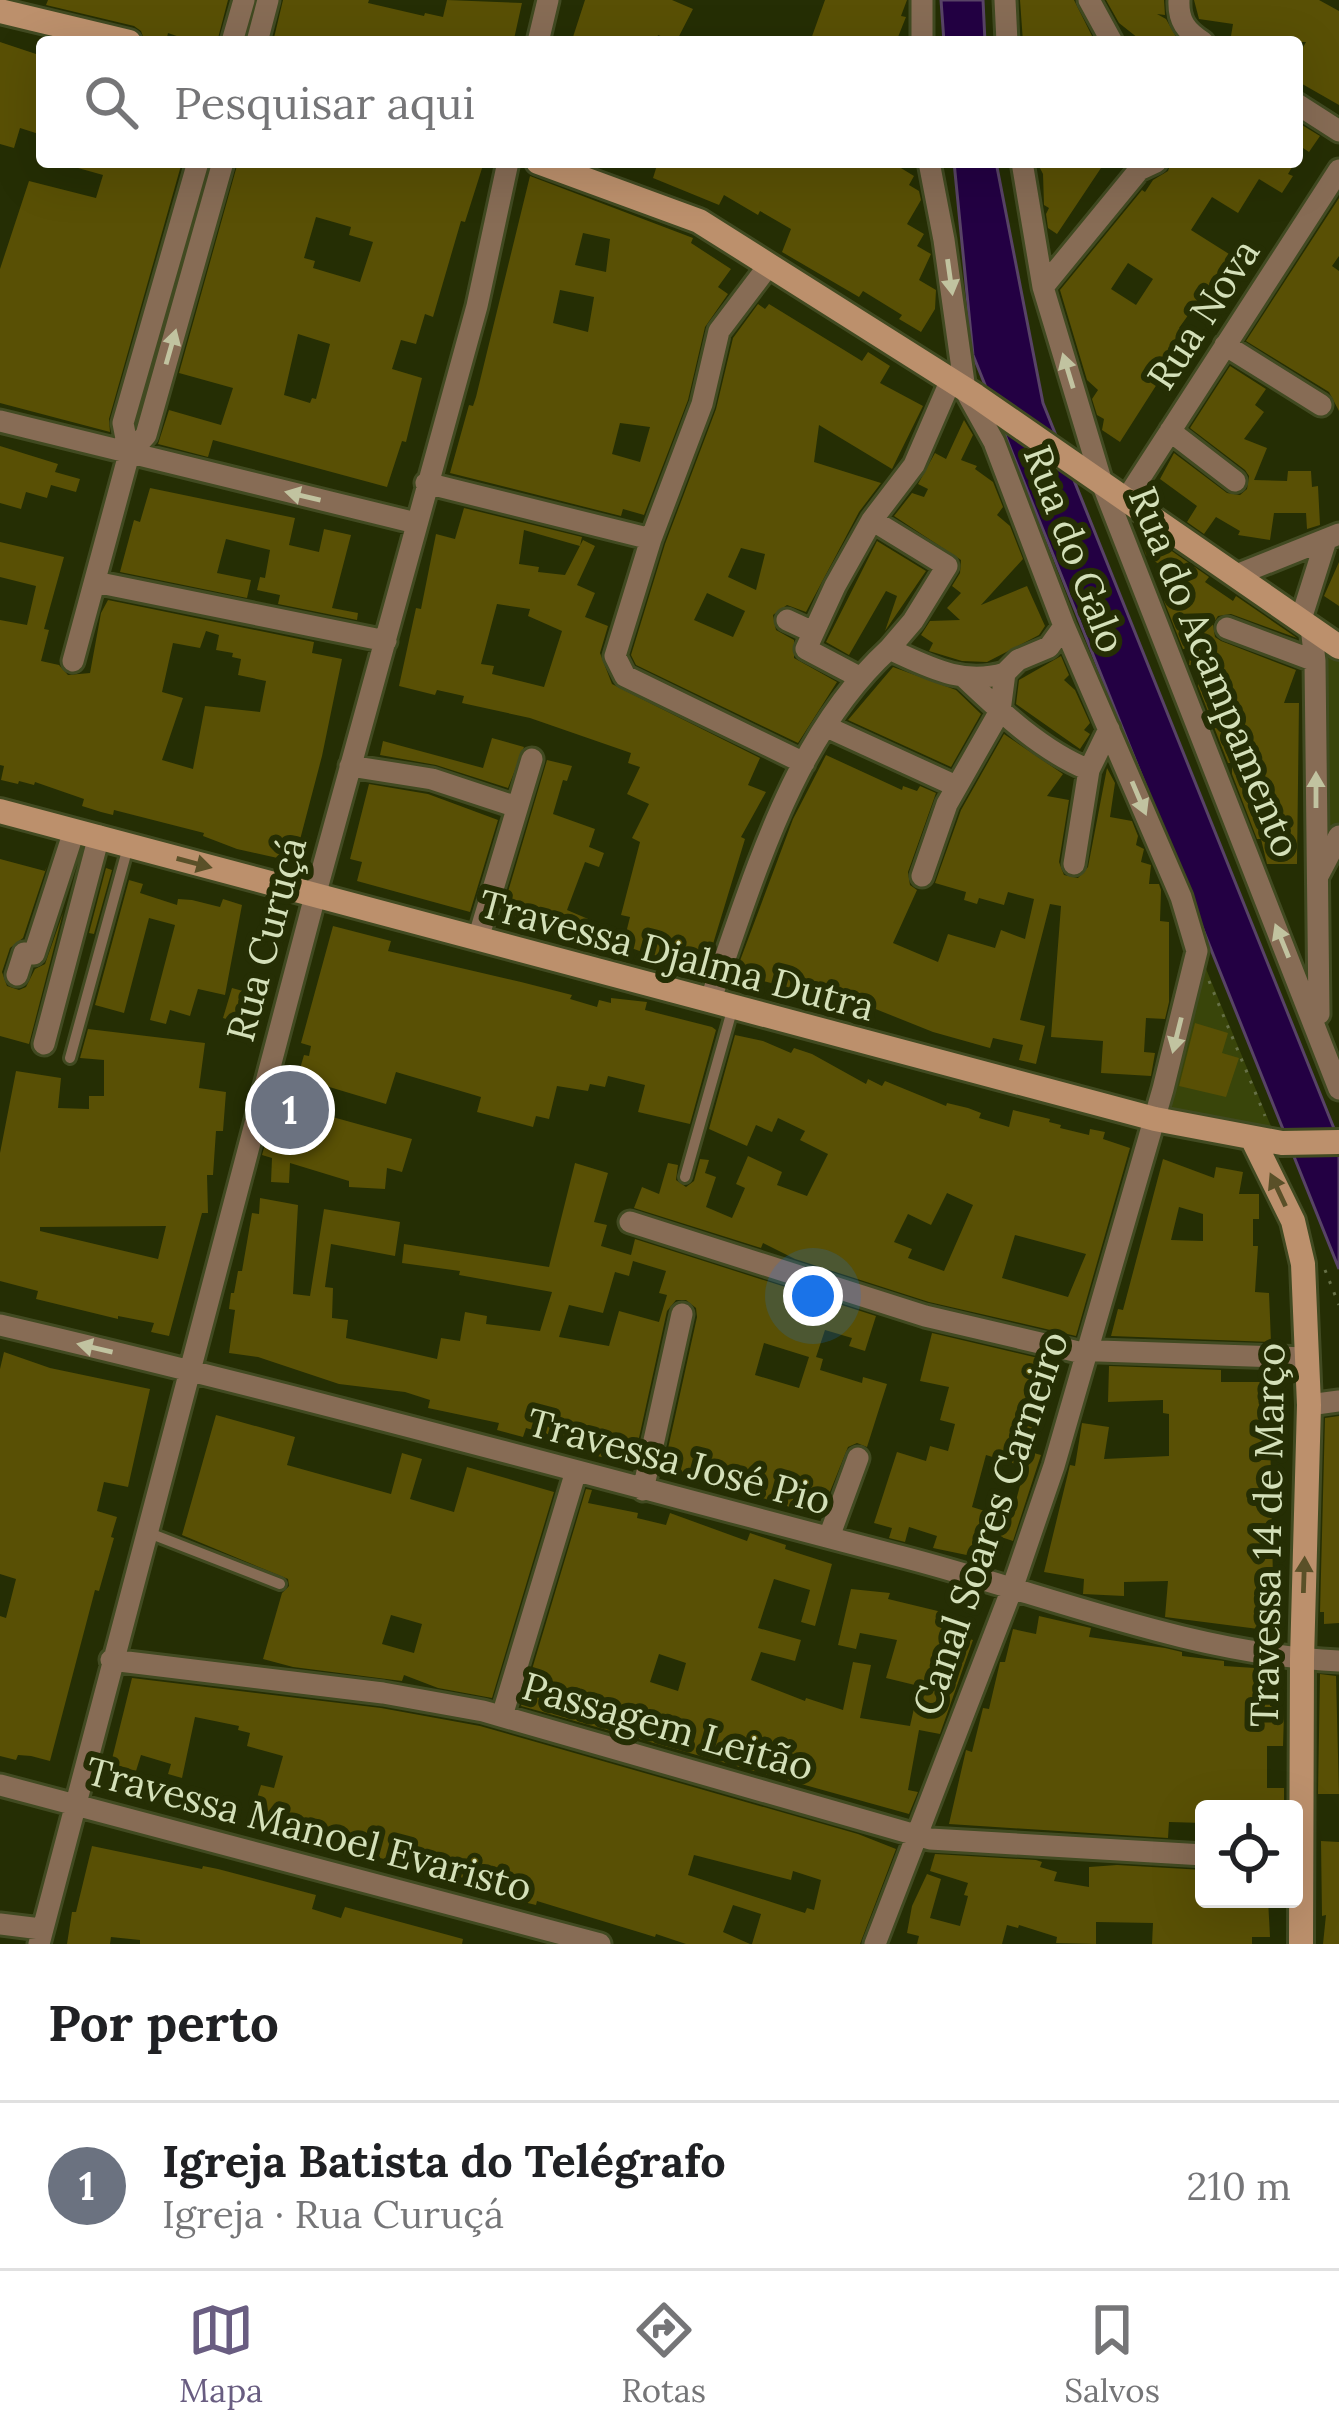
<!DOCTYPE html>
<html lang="pt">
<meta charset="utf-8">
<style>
body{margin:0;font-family:Lora,serif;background:#f2f2f2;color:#202124}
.controls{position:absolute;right:36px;bottom:36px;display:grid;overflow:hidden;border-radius:12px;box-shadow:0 12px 48px #0002}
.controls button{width:108px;height:108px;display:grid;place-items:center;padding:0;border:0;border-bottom:3px solid #e0e0e0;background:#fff;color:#202124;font:60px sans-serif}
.you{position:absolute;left:813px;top:1296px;width:42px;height:42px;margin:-30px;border:9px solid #fff;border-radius:50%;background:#1a73e8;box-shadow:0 0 0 18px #1a73e833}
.badge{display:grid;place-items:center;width:78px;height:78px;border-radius:50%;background:#695d81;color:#fff;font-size:39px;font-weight:700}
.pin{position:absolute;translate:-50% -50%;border:6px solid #fff;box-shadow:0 3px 12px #0006}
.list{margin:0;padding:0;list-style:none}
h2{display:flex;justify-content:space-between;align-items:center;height:156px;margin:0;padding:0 48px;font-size:51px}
h2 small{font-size:39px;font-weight:400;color:#757577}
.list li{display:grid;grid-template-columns:78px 1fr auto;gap:36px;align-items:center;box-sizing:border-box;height:168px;padding:0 48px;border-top:3px solid #e0e0e0}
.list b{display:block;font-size:45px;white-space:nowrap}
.list p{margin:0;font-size:39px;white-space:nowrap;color:#757577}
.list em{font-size:39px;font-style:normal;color:#757577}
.icon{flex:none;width:66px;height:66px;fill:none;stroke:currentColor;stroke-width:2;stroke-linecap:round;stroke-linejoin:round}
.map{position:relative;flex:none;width:1339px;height:1944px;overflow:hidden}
.search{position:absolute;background:#fff;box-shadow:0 12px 48px #0002;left:36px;right:36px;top:36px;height:132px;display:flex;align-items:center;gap:30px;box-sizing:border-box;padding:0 42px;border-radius:12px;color:#757577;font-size:45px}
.sheet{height:324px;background:#fff}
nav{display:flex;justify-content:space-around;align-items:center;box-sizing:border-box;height:168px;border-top:3px solid #e0e0e0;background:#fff;font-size:33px;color:#757577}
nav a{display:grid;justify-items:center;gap:6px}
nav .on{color:#695d81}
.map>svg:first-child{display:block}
.green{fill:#39450a}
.water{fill:#230043;stroke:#584366;stroke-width:3}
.building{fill:#595005;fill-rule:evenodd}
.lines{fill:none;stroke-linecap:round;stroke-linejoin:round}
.lane-casing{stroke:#414a21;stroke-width:16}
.street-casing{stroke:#414a21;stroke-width:27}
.secondary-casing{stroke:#414a21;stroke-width:30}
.path{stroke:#667047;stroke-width:3;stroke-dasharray:3 9;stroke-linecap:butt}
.lane{stroke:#876c55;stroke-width:10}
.street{stroke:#876c55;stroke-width:21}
.secondary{stroke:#bc906c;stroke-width:24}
.oneway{fill:#c1c3a0}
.oneway2{fill:#5a5028}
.labels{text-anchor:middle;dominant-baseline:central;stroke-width:12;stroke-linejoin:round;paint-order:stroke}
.street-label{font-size:39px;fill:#d4e0b9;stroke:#252e04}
</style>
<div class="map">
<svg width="1339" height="1944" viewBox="0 0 1339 1944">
<rect width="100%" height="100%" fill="#252e04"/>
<path class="green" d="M1315 637 1339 642V825L1315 871Z
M1202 959 1277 1141 1152 1122Z"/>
<path class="water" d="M941 0H983L985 42H944Z
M954 162H996L1043 403 1339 1141V1269L973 355Z"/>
<path class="building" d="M48 0H228L217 42H194L168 33 166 42H145L141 31 134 26 46 5Z
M283 0H369L368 3 424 16 425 13 443 17 447 0 522 3 514 39 510 42H273Z
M585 0H672L693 9 676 42 658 35 656 42H588L573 37Z
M825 0H907L901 16 906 17 896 42H810Z
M1020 0H1074L1095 42H1023Z
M1106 0H1164L1165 15 1157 14 1166 19 1179 42H1143L1119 23Z
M1194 0H1319L1339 11V105L1297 81V58L1306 42H1230L1233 24 1199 19Z
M0 42 42 56V135L20 128 14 148 0 144Z
M1297 122 1320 136 1309 152 1297 144Z
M72 162H182L109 419 110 432 0 403V269L29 181 96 198 103 175 71 166Z
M238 162H484L465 222 461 221 433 317 425 314 416 344 401 340 392 369 422 378 406 442 402 441 387 487 213 440 208 457 158 444 169 410 221 425 233 388 179 373ZM316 217 351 227 349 235 373 242 360 282 313 268 315 261 304 258ZM298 334 330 344 316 399 312 398 310 403 284 395Z
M658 162H891L914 176 909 185 919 191 921 200 907 224 924 234 917 246 931 254 919 280 936 290 935 309 921 332 899 319 902 315 863 291 859 297 782 252 791 229 760 211 758 215 724 195 719 205 653 178Z
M1037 162H1105L1057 234 1048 228 1046 214 1049 208 1044 205 1043 174Z
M1171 162H1295L1288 174 1293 176 1282 193 1259 179 1238 213 1212 197 1191 230 1237 259 1218 288 1211 283 1179 328 1189 334 1120 442 1102 430 1104 419 1097 415 1092 399 1098 390 1087 380 1060 290 1142 190 1145 192 1153 180 1168 171ZM1128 263 1153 279 1136 305 1111 289Z
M530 176 693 238 691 243 731 269 718 287 728 294 705 327 688 400 644 515 623 509 621 516 450 473 469 405 473 406 476 397ZM583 233 610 239 606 272 575 265ZM560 290 594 297 588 332 553 323ZM620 423 650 427 640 462 612 454Z
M1339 198V256L1332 266 1339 271V411L1329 392 1246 341Z
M758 304 765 309 769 304 862 361 868 352 890 366 880 383 923 406 892 469 819 425 814 462 881 483 859 512 806 612 787 605 773 615 776 630 794 640V658L837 682 798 743 636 665 631 655 665 544 716 409 733 338ZM741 548 765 554 756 590 728 577ZM707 593 745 611 733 637 694 620Z
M1230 366 1266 389 1255 405 1264 412 1244 439 1267 448 1254 480 1287 481 1288 471H1311L1312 487 1318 486 1320 525 1307 529 1306 513H1274L1270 540 1238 535 1240 531 1216 517 1204 534 1187 522 1197 506 1160 479 1174 453 1227 493 1240 495 1247 489 1249 476 1245 470 1190 428Z
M964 420 973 435 961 460 977 466 975 469 993 482 1003 507 997 515 1010 526 1023 559 981 605 1027 586 1045 626 1039 635 987 662 962 661 929 651 933 643 921 635 930 621 960 620 947 608 961 593 952 586 960 573 961 560 894 516 912 493 924 497 928 489 918 484 935 453 946 459Z
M0 446 58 464 55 472 80 479 76 492 51 485 47 498 26 492 21 509 0 503Z
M150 488 295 518 289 545 319 552 324 529 351 535 332 608 358 613 357 620 278 604 280 595 257 590 260 577 265 578 270 550 226 539 217 573 251 580 247 598 120 572 134 520 140 522Z
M464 508 582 537 580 546 524 530 519 564 539 567 538 572 565 575 583 540 595 546 577 585 595 593 585 617 608 626 600 653 612 684 760 758 748 785 766 792 741 837 745 839 706 967 671 959 670 962 623 945 630 917 621 915 640 842 632 838 649 804 627 794 640 767 628 763 631 753 530 718 462 703 464 696 437 690 435 695 399 686 416 608 421 609 436 534 455 539ZM497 604 530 609 528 616 562 631 544 687 492 674 494 666 481 664Z
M1143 531 1209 577 1205 582 1233 601 1236 596 1297 638 1231 614 1218 616 1213 624 1215 637 1221 641 1296 670 1284 703H1299L1297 864H1267L1261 839H1257L1232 774V763H1228L1198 686 1203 667 1189 665 1191 649H1183L1164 601 1166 588 1154 574 1160 565 1146 555 1143 546 1147 542 1139 536Z
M877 541 926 571 885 631 897 596 886 591 849 655 826 642Z
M0 542 64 557 44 629 49 630 41 661 59 665 68 675 90 673 101 613 108 600 314 642 312 653 342 659 322 756 296 855 283 853 282 859 237 849 203 836 204 833 114 810 113 815 101 812 82 806 84 799 35 782 34 785 19 781 18 784 1 780 4 766 0 765V620L27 625 36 586 0 577ZM206 631 219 635 216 650 233 653 232 657 241 659 238 675 266 681 260 712 205 706 193 769 162 760 183 698 162 692 173 643 200 648Z
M1339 562V606L1324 596Z
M1061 656 1069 675 1064 680 1075 690 1090 723 1084 730 1090 734 1080 749 1016 704 1019 680Z
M893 667 956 690 981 714 951 767 848 720Z
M1004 734 1063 774 1047 796 1069 800 1059 862 1064 875 1078 878 1088 867 1107 768 1115 783 1110 817 1132 821 1138 836 1136 845 1144 849 1141 862 1151 865 1149 884H1159L1161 890 1160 921 1169 922V1002L1165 1019 1146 1018 1144 1052 1155 1053 1151 1076 1101 1073 1103 1041 1051 1037 1061 906 1050 904 1020 1020 1045 1026 1036 1064 1019 1060 1023 1045 993 1038 990 1048 933 1032 863 1004 860 1010 828 997 735 974 793 819 826 755 902 790 903 786 917 791 920 786 936 793 908 872 910 885 917 890 893 943 938 962 948 934 995 948 1001 930 1025 939 1034 899 1008 892 1004 905 979 898 977 904 964 900 966 892 935 883 961 810Z
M492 738 524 747 508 788 436 765 380 755 383 741 483 768Z
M547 760 572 766 567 781 563 780 553 814 595 829 589 847 604 853 599 867 585 862 567 910 600 924 592 945 579 940 581 934 545 921 543 928 502 912Z
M369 784 428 794 498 820 470 912 357 881 362 862 350 859Z
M0 859 45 871 47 866 23 938 10 948 2 972 7 986 19 990 26 987 35 969 45 964 63 913 29 1044 0 1036Z
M106 868 112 870 94 934 89 933Z
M129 880 143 884 140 893 177 905 178 899 192 900 220 907 223 899 242 905 225 995 198 989 190 1016 170 1010 166 1024 150 1020 175 925 149 918 124 1013 95 1005Z
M333 926 391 941 388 951 521 982 572 995 570 999 597 1007 599 1000 611 1003V998L647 1002 645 1010 712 1027 716 1030 690 1124 638 1112 645 1085 608 1076 605 1087 590 1084 588 1091 557 1086 549 1119 536 1116 533 1127 477 1112 481 1097 396 1072 386 1104 326 1086 318 1113 412 1139 402 1172 387 1168 385 1189 349 1187V1181L290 1163 289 1183 271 1182 272 1158 262 1155 266 1141 288 1147 303 1092 294 1089 304 1055 309 1056 311 1046 301 1043Z
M232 988 250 993 241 1024 223 1018Z
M1195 1023 1228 1033 1222 1053 1239 1058 1226 1097 1179 1086Z
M88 1029 205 1043 199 1088 226 1092 223 1131H216L213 1175H207L208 1213H202L169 1336 151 1332 154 1323 118 1316V1319L36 1299 38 1291 0 1281V1153L16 1071 61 1078 58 1108 89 1109V1096H104V1060L80 1058ZM166 1226 158 1259 40 1231V1227Z
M735 1035 763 1041 791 1053 794 1048 812 1054 866 1084 868 1079 882 1086 885 1081 946 1106 947 1103 968 1108 981 1113 979 1118 1009 1127 1013 1110 1050 1119 1049 1122 1061 1125 1060 1128 1089 1135 1090 1129 1105 1132 1103 1139 1130 1148 1076 1336 929 1302 795 1259 763 1243 761 1248 634 1208 642 1187 659 1194 668 1163 678 1165 676 1180 686 1187 694 1181 700 1159 709 1160 705 1173 716 1177 706 1207 732 1218 745 1188 736 1184 748 1156 782 1172 777 1185 807 1196 828 1154 800 1140 805 1131 778 1118 772 1132 756 1125 747 1146 709 1129ZM947 1193 973 1205 944 1271 908 1258 912 1249 894 1242 908 1214 931 1225ZM1015 1235 1086 1254 1068 1297 1002 1278Z
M1163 1159 1214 1178 1216 1167 1243 1172 1239 1194H1259V1219H1253V1246H1258L1255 1292 1269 1293 1271 1342 1111 1336 1118 1309 1123 1310ZM1179 1207 1203 1214V1241L1171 1240Z
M575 1163 608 1173 594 1222 607 1225 601 1246 631 1255 635 1239 876 1316 865 1351 849 1346 852 1338 825 1330 816 1357 823 1359 820 1370 862 1383 863 1377 887 1384 867 1447 857 1443 848 1447 823 1509 813 1505 811 1514 724 1485V1488L663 1471 697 1317 696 1308 686 1300H676L667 1311 633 1465 558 1446 560 1438 526 1428 523 1437 497 1430 499 1423 428 1408 430 1400 405 1392 339 1384 258 1357 229 1353 235 1310 229 1309 231 1293H234L238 1271H242L252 1213 259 1214 260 1198 298 1205 293 1294 310 1296 324 1209 400 1222 395 1256 331 1244 325 1287 333 1288 332 1318 348 1320 346 1338 437 1359 441 1338 460 1341 465 1312 487 1316 486 1324 540 1331 552 1292 459 1275 460 1271 402 1263 404 1244 549 1267ZM633 1261 666 1271 659 1293 667 1295 659 1322 619 1311 609 1346 559 1337 569 1305 603 1313 615 1272 629 1276ZM764 1343 809 1357 799 1388 755 1375Z
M932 1333 1055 1362 1030 1452 1041 1455 1013 1541 989 1533 981 1558 933 1548 937 1536 909 1527 905 1542 889 1538 892 1528 874 1523 897 1452 926 1461 930 1446 948 1451 955 1424 940 1420 949 1387 920 1381ZM986 1455 1025 1467 1011 1519 972 1507Z
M4 1352 50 1368 150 1389 128 1487 104 1482 97 1511 117 1517 111 1537 114 1538 99 1591 95 1590 50 1761 31 1756 18 1755 16 1760 0 1756V1616L6 1618 16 1579 0 1574V1369Z
M1109 1366 1221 1370V1382H1269L1274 1631 1165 1617 1168 1581 1124 1582V1596L1083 1594 1084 1579 1044 1572 1070 1465 1075 1466 1082 1423 1109 1427 1104 1459 1169 1456V1414L1163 1413V1400L1108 1402Z
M216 1415 295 1437 287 1465 391 1494 402 1453 422 1459 410 1499 454 1512 467 1467 554 1492 492 1698 438 1688 404 1675 402 1681 293 1667 263 1659 282 1593 289 1586 288 1579 182 1535ZM391 1615 422 1624 414 1653 382 1644Z
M1339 1416V1623L1324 1624V1612H1320L1325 1418Z
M586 1489 592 1490 588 1503 638 1513 637 1518 666 1525 670 1513 747 1541 750 1533 786 1545 785 1549 832 1564 815 1626 801 1622 810 1590 774 1579 758 1628 801 1640 795 1661 761 1652 751 1680 805 1701 806 1698 843 1710 853 1662 871 1665 860 1718 910 1726 919 1686 886 1678 897 1640 860 1633 856 1649 838 1645 851 1589 890 1593 888 1599 946 1613 942 1630 973 1640 940 1734 919 1730 908 1790 918 1792 909 1814 521 1706ZM659 1654 686 1663 678 1691 650 1682Z
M1039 1616 1091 1628 1089 1637 1165 1648 1182 1652V1656L1224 1661V1666L1271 1669 1270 1706H1279V1714H1284L1283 1746H1267V1788H1284V1809H1204V1823L1169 1822 1168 1838 949 1824 966 1750 972 1752 983 1708 989 1709 1000 1662H1005L1013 1629 1036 1634Z
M1320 1674 1336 1676 1339 1794H1318Z
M132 1678 381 1708 480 1726 858 1834 896 1849 860 1944H752L761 1914 733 1905 723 1932 750 1944H686L656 1934 655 1937 537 1901 536 1905 499 1896 500 1891 484 1888 485 1883 380 1858 369 1853 371 1847 341 1840 339 1847H330L266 1828 267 1825 250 1820 261 1785 274 1788 283 1756 247 1746 250 1733 238 1730 239 1726 195 1717 182 1778 168 1774 171 1764 141 1755 136 1771 111 1763ZM694 1855 791 1880 793 1871 821 1880 814 1910 807 1908 805 1913 688 1875Z
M1321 1841 1339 1842V1944H1323L1326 1915 1322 1916Z
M92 1846 202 1869 203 1866 218 1869 316 1895 312 1909 341 1918 345 1907 463 1939 462 1944H140V1940L111 1937 110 1944H67L72 1912H76Z
M935 1854 1036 1860 1042 1862 1040 1867 1057 1872 1054 1881 1089 1887V1867L1117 1865 1204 1870V1899H1268L1270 1937H1252V1944H1152L1153 1923 1096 1922V1944L1056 1943 1057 1937 1019 1925 1018 1928 1007 1925 1002 1944H917L919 1936 907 1933 912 1906 927 1874 941 1879 930 1918 960 1926 968 1896 964 1895 968 1883 930 1871Z"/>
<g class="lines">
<g class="lane-casing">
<path id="lane" d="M70 1058 128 847
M685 1177 733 1007
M149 1533 280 1584"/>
</g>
<g class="street-casing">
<path id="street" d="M1005 0 1007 42
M1089 0 1112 42
M1179 0C1178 21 1186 31 1203 42
M232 42 244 0
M257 42 268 0
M538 42 548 0
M922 42V0
M1297 104 1339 131
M1022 162 1043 287 1102 483 1339 1089
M769 265 719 331 702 404 651 539 615 656 625 676 804 763
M1043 287 1139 170 1156 162
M1225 345 1321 405
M0 421 416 523
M1170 431 1235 481
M129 454 146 435 223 162
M426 483 651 539
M1127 498 1339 170
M872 520 947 566 913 621 889 649
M1239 574 1339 534
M95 582 386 641
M1301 619 1326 540
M787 620 813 632
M1311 627 1315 661 1319 1014
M1227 628 1315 661
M73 661 129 454 123 423 198 162
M859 677 806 649 835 586 872 520 914 465 950 382
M965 678C1002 713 1042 751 1089 770
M827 727 956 786
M350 766 432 779 517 807
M1074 864 1089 770 1109 729
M1319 874 1339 836
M922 876 947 804 1000 711 1005 673 1018 660 1049 647 1064 626
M478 939 532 759
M17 975 24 953 34 954 74 831
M710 1001C754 879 791 739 889 649 929 667 962 686 1005 673
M44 1044 99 836
M630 1222 925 1316 1087 1354
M0 1325C304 1396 605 1479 907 1558 1048 1595 1192 1654 1339 1661
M1099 1351 1307 1358
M1309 1405 1339 1401
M643 1490 682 1314
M829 1537 858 1458
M111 1660 383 1693 483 1711 930 1839 1204 1855
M502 1716 576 1471
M0 1785 600 1944
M0 1924 41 1929
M39 1944 315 896 477 306 508 162
M875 1944 1013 1586 1054 1466 1163 1089 1197 951 1181 897 1064 626 994 442 965 390 944 240 929 162"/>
</g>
<g class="secondary-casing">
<path id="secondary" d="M0 11 129 42
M538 162 699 221 976 396 1339 647
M0 811 1155 1119 1282 1143 1339 1142
M1252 1138 1293 1221 1303 1264 1309 1405 1302 1659 1301 1944"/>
</g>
<path class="path" d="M1209 981 1265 1116
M1325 1270 1339 1305"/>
<use href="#lane" class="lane"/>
<use href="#street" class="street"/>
<use href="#secondary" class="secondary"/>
</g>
<defs><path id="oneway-solid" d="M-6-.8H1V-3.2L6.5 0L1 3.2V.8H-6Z" transform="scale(3)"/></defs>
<g class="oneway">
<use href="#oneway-solid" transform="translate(950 277) rotate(82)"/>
<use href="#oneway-solid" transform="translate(171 347) rotate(-74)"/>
<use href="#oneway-solid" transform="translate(1068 371) rotate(-107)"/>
<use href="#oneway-solid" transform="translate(303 496) rotate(-167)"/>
<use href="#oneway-solid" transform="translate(1316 790) rotate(-90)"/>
<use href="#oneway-solid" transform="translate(1139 798) rotate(67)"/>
<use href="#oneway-solid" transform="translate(1282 941) rotate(-112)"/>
<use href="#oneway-solid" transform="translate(1177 1035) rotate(104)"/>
<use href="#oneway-solid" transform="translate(95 1348) rotate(-167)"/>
</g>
<g class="oneway2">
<use href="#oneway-solid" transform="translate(194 863) rotate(15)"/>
<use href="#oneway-solid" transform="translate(1278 1190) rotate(-115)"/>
<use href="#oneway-solid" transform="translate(1304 1575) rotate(-88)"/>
</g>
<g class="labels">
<g class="street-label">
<text transform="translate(1203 314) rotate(-57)">Rua Nova</text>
<text transform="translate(1075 549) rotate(69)">Rua do Galo</text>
<text transform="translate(1215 672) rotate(68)">Rua do Acampamento</text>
<text transform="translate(266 939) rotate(-75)">Rua Curuçá</text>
<text transform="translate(677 955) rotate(15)">Travessa Djalma Dutra</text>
<text transform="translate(679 1461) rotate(15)">Travessa José Pio</text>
<text transform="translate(990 1523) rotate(-71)">Canal Soares Carneiro</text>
<text transform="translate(1267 1535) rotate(-89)">Travessa 14 de Março</text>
<text transform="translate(668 1726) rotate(16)">Passagem Leitão</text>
<text transform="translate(309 1829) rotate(15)">Travessa Manoel Evaristo</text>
</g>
</g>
</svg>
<div class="controls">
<button><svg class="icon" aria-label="locate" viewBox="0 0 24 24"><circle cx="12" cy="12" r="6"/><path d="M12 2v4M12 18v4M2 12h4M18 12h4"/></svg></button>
</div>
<div class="you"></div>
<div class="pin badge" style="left:290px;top:1110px;background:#6b7280">1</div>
<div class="search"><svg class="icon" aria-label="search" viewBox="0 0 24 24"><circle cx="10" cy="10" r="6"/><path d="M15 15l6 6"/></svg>Pesquisar aqui</div>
</div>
<section class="sheet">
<h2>Por perto<small></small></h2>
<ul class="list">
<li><span class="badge" style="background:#6b7280">1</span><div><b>Igreja Batista do Telégrafo</b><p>Igreja · Rua Curuçá</p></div><em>210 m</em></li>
</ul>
</section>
<nav>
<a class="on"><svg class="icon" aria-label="map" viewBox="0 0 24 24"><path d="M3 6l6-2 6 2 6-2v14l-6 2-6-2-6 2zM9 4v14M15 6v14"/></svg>Mapa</a>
<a><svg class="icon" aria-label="directions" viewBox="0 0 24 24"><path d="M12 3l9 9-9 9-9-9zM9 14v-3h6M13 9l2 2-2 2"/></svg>Rotas</a>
<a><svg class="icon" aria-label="saved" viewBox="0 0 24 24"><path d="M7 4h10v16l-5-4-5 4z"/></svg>Salvos</a>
</nav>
